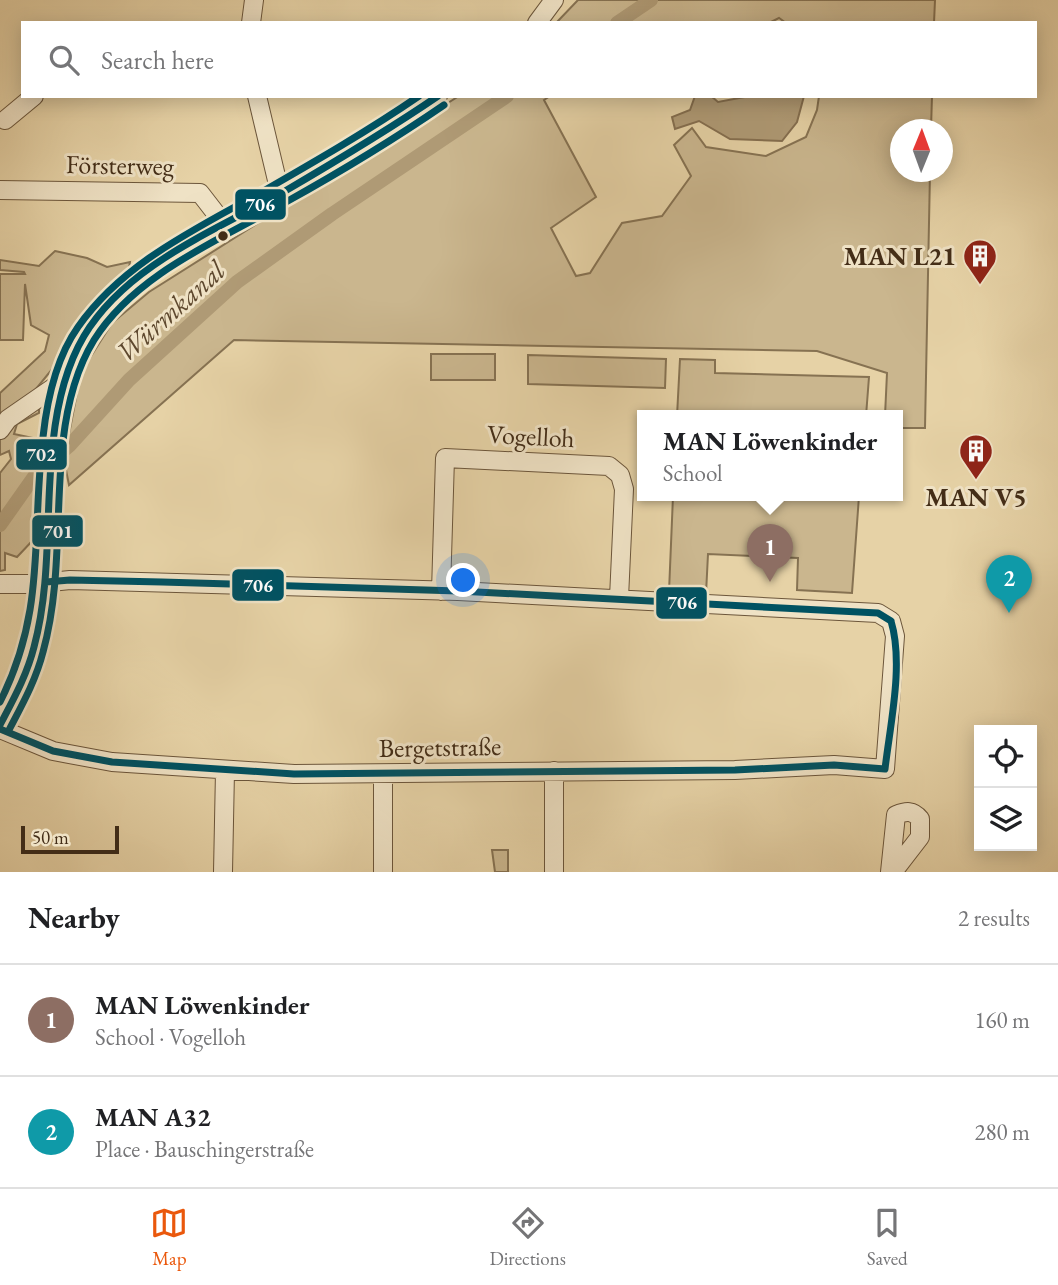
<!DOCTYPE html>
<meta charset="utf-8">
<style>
body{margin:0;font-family:"EB Garamond",serif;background:#f2f2f2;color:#202124}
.controls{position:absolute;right:21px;bottom:21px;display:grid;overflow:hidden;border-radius:0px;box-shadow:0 4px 18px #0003}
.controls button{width:63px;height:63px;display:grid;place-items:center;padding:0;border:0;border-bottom:2px solid #e0e0e0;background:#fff;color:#202124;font:35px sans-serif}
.compass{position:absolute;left:890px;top:119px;width:63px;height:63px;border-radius:50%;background:#fff;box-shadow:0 4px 18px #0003;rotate:1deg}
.scale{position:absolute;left:21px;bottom:18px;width:98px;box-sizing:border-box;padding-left:7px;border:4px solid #432d17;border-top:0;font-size:19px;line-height:24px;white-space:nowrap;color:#432d17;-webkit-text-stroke:5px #efe2c5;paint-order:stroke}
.you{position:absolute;left:464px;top:581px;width:24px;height:24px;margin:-18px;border:5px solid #fff;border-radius:50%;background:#1a73e8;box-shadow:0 0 0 10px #1a73e833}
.badge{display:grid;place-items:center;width:46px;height:46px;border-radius:50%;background:#ea580c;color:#fff;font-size:23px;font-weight:700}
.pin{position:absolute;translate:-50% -58px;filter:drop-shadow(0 2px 4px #0008)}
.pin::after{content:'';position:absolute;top:37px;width:24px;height:21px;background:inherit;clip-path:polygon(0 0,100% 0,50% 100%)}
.popup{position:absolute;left:637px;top:410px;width:266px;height:91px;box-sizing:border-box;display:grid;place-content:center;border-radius:0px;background:#fff;filter:drop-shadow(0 2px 5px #0005);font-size:23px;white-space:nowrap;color:#757577}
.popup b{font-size:26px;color:#202124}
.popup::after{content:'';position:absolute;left:50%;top:100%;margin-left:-14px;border:14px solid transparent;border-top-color:#fff}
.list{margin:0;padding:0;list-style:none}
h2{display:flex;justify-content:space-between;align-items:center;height:91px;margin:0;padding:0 28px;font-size:30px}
h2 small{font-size:23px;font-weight:400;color:#757577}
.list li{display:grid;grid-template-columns:46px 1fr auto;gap:21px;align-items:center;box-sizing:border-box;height:112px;padding:0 28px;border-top:2px solid #e0e0e0}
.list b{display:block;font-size:26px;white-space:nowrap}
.list p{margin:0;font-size:23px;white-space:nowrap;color:#757577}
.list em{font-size:23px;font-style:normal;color:#757577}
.icon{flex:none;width:38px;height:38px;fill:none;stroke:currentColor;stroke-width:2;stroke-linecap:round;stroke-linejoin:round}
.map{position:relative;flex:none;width:1058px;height:872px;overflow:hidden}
.search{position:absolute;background:#fff;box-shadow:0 4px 18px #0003;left:21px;right:21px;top:21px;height:77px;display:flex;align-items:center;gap:18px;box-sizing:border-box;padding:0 24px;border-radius:0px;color:#757577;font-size:26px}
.sheet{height:315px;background:#fff}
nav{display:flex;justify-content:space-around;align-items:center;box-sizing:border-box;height:98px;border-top:2px solid #e0e0e0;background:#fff;font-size:19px;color:#757577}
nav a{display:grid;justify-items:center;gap:4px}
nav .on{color:#ea580c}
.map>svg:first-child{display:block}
.green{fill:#cab68e;stroke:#867252;stroke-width:2}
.water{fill:#af9a75;stroke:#846e4f;stroke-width:2}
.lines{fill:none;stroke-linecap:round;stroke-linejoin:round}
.canal{stroke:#af9a75;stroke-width:14}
.minor-casing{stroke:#6c563b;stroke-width:20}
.minor{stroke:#efe2c5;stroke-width:18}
.bus-1-casing{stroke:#efe2c5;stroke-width:12}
.bus-2-casing{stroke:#efe2c5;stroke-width:12}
.bus-3-casing{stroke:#efe2c5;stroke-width:12}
.bus-1{stroke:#005262;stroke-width:7}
.bus-2{stroke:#005262;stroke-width:7}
.bus-3{stroke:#005262;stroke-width:7}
.bus-dot{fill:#432d17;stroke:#efe2c5;stroke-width:2.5}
.labels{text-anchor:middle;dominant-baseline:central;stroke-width:6;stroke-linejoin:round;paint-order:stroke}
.street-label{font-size:26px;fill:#432d17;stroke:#efe2c5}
.poi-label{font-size:26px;font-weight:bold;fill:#432d17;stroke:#efe2c5;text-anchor:end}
.water-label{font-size:28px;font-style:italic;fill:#5e482e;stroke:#efe2c5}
.line-badge{stroke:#efe2c5;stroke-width:2.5}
.badge-label{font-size:19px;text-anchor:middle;font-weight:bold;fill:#fff}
</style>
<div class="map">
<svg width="1058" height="872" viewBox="0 0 1058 872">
<rect width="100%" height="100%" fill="#e6d2a6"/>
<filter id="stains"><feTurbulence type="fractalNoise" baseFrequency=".00286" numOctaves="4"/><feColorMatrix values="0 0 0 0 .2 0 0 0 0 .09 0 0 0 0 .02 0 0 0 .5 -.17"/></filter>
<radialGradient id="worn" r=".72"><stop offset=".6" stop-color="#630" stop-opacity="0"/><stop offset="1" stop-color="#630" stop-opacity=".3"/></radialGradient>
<path class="green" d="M578 0H935L934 23H786L779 18 769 23H556Z
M459 96H550L544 100 596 197 551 228 576 276 590 273 622 223 662 216 691 176 674 145 692 128 706 147 766 156 806 137 817 110 819 96H932L931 129 900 130V172H930L925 428H898V416H885L887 373 817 351 234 340 69 485 64 460 81 372 112 323 149 292Z
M55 251 87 258 107 267 130 262 128 274 79 323 74 340 62 347 58 362 31 395 39 403V413L17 424 14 434 38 439 39 460 26 480 37 486 34 539 17 557 5 553V570L0 571V473L11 459 9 451 0 455V393L45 351 49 335 31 325 25 284 23 340H0V274H25L24 272 0 270V260L39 266Z
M431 354H495V380H431Z
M528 355 666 359 665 388 528 384Z
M680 359 715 360V373L869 377 866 416H677Z
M673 496H859L852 593 797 590 798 558 708 554 706 594 669 592Z
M492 850H508V872H495Z"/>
<path class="water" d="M695 96H711L718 102 750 96H804L797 122 782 141 730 139 699 121 675 129 672 117 690 110Z"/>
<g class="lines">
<path class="canal" d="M617 23 651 0
M0 525 36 474 69 446 129 380 237 282 332 214 507 96"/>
<g class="minor-casing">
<path id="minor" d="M251 23 254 0
M537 23 554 0
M257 96 280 193
M5 120 34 96
M0 190 200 193 224 224
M0 430 8 419 63 381
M0 584H31L70 580 458 591 878 613 891 621 895 636 885 769 834 765 735 770 294 774 112 762 53 751 0 729
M441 591 445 458 609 466 620 475 624 489 619 598
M0 725C13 700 27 674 34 647 55 571 44 492 56 415 75 287 181 251 279 194 333 163 387 132 438 96
M223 872 225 771
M383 872V774
M554 872V771
M890 872 896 815C906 811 913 810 920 819V837L893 872"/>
</g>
<use href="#minor" class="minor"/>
<g class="bus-1-casing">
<path id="bus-1" d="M46 582 70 580 162 582 458 591 878 613 891 621
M0 725C13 700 27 675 34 647 52 580 45 510 53 442 57 405 65 368 84 336 126 266 212 232 280 194 333 163 387 131 438 96
M0 729 53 751 112 762 294 774 735 770 834 765 885 769C890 725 904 664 891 621"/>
</g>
<g class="bus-2-casing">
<path id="bus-2" d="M9 730C22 705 36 680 43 652 62 583 55 512 63 441 67 406 75 371 94 340 136 273 220 240 286 202 340 172 393 140 444 105"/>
</g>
<g class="bus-3-casing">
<path id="bus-3" d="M0 702C47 609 31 534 43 437 47 400 56 358 78 327 123 263 194 230 260 193 314 162 368 131 419 96"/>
</g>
<use href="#bus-1" class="bus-1"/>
<use href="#bus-2" class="bus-2"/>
<use href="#bus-3" class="bus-3"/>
</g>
<defs>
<g id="building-pin" transform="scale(1.75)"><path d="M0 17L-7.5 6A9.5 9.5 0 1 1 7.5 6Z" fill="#8f2418" stroke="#efe2c5"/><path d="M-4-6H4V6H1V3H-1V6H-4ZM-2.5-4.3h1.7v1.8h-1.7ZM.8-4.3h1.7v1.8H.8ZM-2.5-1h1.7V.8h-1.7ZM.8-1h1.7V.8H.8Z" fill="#fff"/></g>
</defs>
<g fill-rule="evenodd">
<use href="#building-pin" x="980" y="256"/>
<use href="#building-pin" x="976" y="451"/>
</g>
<circle class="bus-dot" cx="223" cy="236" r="6"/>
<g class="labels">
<g class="street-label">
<text transform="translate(120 165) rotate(1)">Försterweg</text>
<text transform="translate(531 436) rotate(3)">Vogelloh</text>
<text transform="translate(440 747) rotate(-1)">Bergetstraße</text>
</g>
<g class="poi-label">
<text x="956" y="256">MAN L21</text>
<text x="976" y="497" text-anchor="middle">MAN V5</text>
</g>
<g class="water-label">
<text transform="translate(170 311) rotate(-42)">Würmkanal</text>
</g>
</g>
<g class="line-badge">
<rect x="234" y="188" width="53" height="33" rx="7" fill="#005262"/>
<rect x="15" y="438" width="53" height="33" rx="7" fill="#005262"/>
<rect x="31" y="514" width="53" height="34" rx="7" fill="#005262"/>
<rect x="231" y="568" width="54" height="34" rx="7" fill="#005262"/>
<rect x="655" y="586" width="53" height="34" rx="7" fill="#005262"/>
</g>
<g class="badge-label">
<text x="260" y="211">706</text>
<text x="41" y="461">702</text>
<text x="58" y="538">701</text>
<text x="258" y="592">706</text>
<text x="682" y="609">706</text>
</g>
<rect width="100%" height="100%" filter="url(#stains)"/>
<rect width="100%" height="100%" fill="url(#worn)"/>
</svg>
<div class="controls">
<button><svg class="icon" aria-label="locate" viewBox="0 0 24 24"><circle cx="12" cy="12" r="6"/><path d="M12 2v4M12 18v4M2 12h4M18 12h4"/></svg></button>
<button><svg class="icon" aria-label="layers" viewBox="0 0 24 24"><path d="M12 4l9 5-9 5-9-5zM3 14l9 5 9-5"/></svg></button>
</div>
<svg class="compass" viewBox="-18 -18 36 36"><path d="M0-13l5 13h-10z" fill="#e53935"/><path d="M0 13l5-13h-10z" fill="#757577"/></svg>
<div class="scale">50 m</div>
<div class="you"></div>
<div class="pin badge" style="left:770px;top:582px;background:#8d6e63">1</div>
<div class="popup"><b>MAN Löwenkinder</b>School</div>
<div class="pin badge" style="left:1009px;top:613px;background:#0f9aa8">2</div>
<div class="search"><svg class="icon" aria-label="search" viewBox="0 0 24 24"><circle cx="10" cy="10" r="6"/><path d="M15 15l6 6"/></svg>Search here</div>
</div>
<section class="sheet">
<h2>Nearby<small>2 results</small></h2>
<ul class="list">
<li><span class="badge" style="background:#8d6e63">1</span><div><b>MAN Löwenkinder</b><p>School · Vogelloh</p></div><em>160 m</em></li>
<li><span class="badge" style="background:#0f9aa8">2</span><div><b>MAN A32</b><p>Place · Bauschingerstraße</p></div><em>280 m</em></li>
</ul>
</section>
<nav>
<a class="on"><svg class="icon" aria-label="map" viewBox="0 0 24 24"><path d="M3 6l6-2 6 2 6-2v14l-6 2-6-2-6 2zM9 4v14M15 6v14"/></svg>Map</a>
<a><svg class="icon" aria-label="directions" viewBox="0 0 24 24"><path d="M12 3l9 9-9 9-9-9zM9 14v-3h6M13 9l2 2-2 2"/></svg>Directions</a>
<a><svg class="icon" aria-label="saved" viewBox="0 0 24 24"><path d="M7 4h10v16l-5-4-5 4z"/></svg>Saved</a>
</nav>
